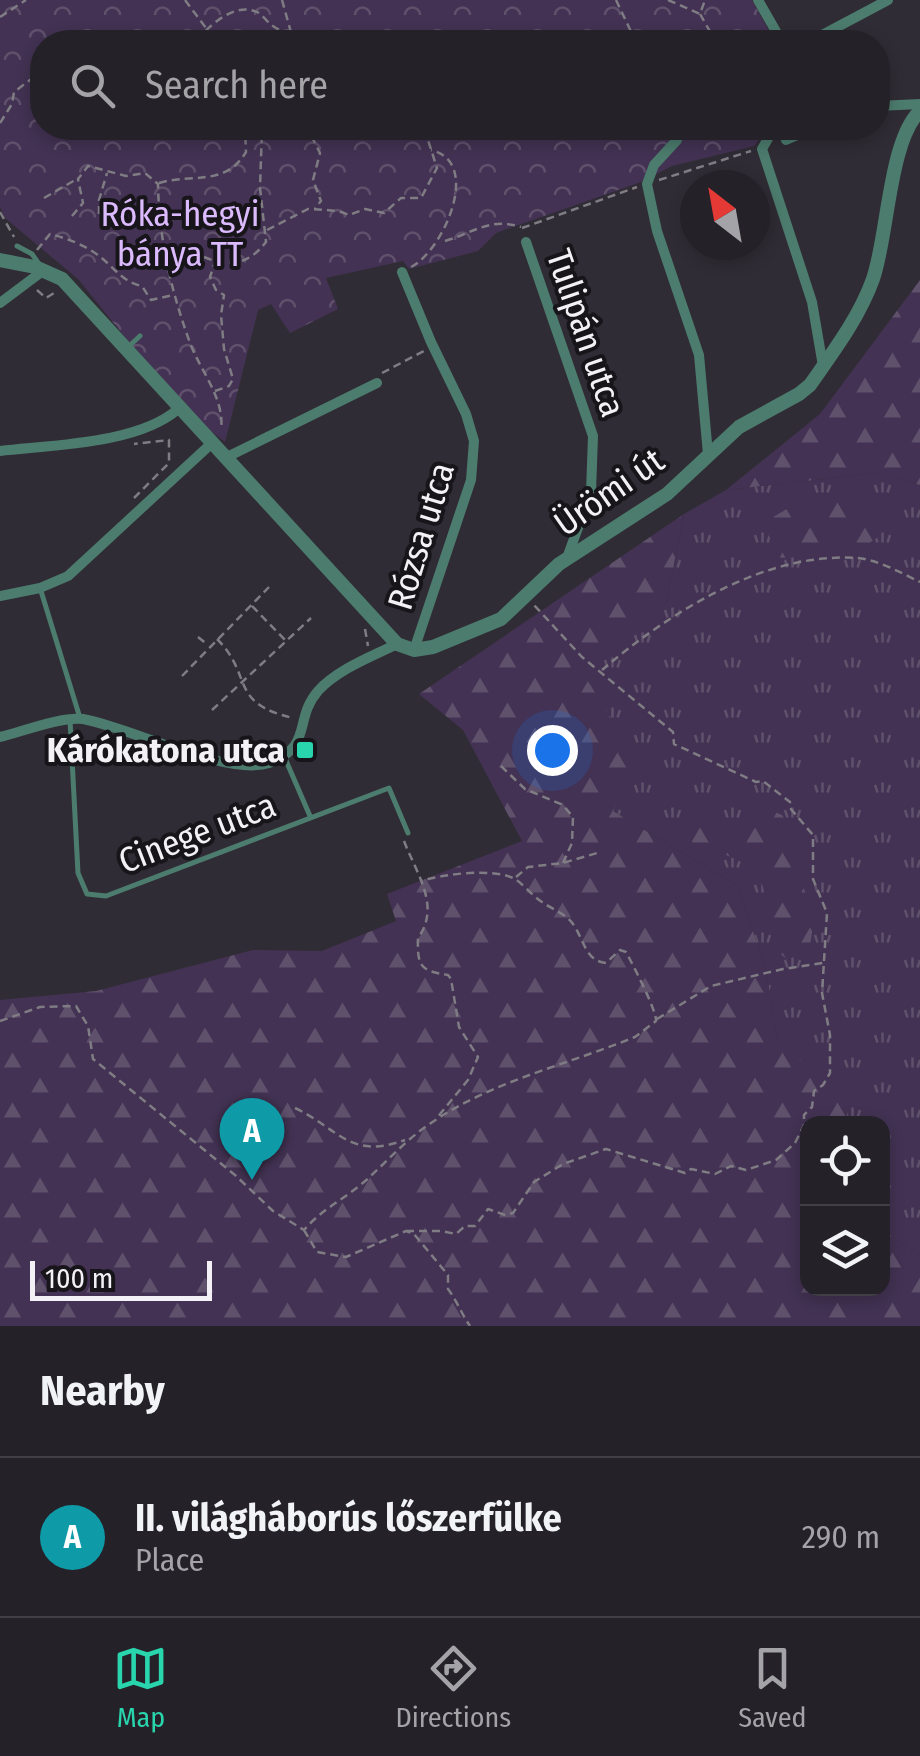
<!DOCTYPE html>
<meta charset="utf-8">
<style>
body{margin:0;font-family:"Fira Sans Condensed",sans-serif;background:#302e34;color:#f1f3f6}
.controls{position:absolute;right:30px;bottom:30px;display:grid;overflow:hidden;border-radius:20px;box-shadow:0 5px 15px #0003}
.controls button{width:90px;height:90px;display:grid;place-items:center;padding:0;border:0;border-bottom:2px solid #413e45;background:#242128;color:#f1f3f6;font:50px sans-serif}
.compass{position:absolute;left:680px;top:170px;width:90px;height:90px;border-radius:50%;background:#242128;box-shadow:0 5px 15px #0003;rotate:329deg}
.scale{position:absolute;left:30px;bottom:25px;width:182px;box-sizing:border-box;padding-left:10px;border:5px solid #f3f0f6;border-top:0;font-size:28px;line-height:35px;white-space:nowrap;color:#f3f0f6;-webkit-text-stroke:8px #17151a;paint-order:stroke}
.you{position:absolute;left:552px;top:750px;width:35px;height:35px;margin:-25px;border:8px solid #fff;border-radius:50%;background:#1a73e8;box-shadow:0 0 0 15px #1a73e833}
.badge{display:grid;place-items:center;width:65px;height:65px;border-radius:50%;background:#29d5ad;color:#fff;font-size:32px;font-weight:700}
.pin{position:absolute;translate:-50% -82px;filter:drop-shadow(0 2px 5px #0008)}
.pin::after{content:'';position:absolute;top:52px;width:35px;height:30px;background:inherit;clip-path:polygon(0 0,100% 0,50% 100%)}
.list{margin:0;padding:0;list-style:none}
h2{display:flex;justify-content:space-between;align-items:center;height:130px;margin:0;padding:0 40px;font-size:42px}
h2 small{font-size:32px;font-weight:400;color:#a3a3a8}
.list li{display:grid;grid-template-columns:65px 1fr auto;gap:30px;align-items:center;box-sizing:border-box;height:160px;padding:0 40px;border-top:2px solid #413e45}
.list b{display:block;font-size:38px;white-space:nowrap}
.list p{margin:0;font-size:32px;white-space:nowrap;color:#a3a3a8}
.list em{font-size:32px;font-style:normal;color:#a3a3a8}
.icon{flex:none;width:55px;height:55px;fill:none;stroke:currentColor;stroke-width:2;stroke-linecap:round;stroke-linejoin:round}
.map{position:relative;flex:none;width:920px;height:1326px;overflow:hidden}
.search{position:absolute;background:#242128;box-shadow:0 5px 15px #0003;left:30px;right:30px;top:30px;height:110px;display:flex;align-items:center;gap:25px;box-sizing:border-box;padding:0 35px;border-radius:40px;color:#a3a3a8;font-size:38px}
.sheet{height:290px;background:#242128}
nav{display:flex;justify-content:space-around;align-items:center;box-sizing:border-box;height:140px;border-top:2px solid #413e45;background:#242128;font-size:28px;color:#a3a3a8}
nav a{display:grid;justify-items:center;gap:5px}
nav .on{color:#29d5ad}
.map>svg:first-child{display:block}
.grass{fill:url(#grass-tufts)}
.forest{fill:url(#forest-firs)}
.park{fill:url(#park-crowns)}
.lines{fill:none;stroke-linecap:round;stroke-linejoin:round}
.path{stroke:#7f7c84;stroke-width:2.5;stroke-dasharray:8 5;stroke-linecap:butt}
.service{stroke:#4c7c6d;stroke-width:5}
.minor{stroke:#4c7c6d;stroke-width:10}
.tertiary{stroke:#4c7c6d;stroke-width:14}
.poi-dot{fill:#29d5ad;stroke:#17151a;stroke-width:4}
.labels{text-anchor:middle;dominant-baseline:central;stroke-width:8;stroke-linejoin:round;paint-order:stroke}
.park-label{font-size:35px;fill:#dbbafe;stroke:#17151a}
.street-label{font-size:35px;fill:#f3f0f6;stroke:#17151a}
.poi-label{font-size:35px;font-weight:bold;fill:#f3f0f6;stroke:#17151a;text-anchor:end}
</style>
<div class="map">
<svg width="920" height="1326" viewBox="0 0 920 1326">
<defs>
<pattern id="grass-tufts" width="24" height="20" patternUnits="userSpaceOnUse" patternTransform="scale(2.5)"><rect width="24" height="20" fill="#433253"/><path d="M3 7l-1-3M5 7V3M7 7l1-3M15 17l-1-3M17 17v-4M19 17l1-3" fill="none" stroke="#5f506c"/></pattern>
<pattern id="forest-firs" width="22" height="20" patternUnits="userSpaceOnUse" patternTransform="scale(2.5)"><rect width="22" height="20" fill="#433253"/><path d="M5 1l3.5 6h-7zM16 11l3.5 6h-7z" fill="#5f506c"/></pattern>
<pattern id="park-crowns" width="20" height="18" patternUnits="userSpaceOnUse" patternTransform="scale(2.5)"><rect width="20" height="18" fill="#433253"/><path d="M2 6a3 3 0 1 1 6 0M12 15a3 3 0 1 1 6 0" fill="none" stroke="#5f506c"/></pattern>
</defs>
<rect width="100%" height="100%" fill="#302c35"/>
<path class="grass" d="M876 473 920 485V1255L883 1232 882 1124 846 1123 849 1087 779 1050 765 965 737 886 613 811 581 672 666 603 684 514 726 490Z"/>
<path class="forest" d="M920 280V485L876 473 726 490 820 414Z
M809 497 870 498 884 513 881 535 862 548 781 558 762 523Z
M684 514 666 603 582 672 637 759 613 811 737 886 765 965 779 1049 850 1087 846 1123 808 1124V1288H882L883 1232 920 1255V1326H0V1000L96 991 253 950 322 951 396 921 387 894 522 841 463 730 419 694Z
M768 809 782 815 806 850 804 889 814 918 810 946 788 960 774 949C766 879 766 862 693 846L691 834 695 825C725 827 743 829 768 809Z"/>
<path class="park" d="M0 0H752L775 42H42V128H768L754 146 672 166 641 182 496 233 478 251 409 269 403 261 326 278 338 309 290 333 271 304 258 310 225 442 203 425 137 352 78 279 5 218 0 207Z"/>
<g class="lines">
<path class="path" d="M185 0 206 28
M282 0 292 36
M616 0 636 42
M668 0 700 14 705 0
M700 14 716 42
M0 17 26 0
M111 42 139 39 149 34 169 33 179 41 195 42C208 27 235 0 259 13 261 14 269 23 270 24 277 29 285 33 292 37
M497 42V34L504 42
M0 123 12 104 14 92 42 71
M285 130 313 139 320 153 313 180 321 201 315 208
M686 133 692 128
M659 180 751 151
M159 183C193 173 225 187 246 152L245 128
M44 198 77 179
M0 212 14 237
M99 214V200L107 173
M72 216 83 203 78 179 88 166 126 176 145 173 158 184C159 240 171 290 190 343 200 370 225 399 221 429
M522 228 637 187
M267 230 308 209C322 210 336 209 349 215L365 209 384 213 401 198H421L437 168 428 140 432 128
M445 241C473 233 490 217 521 227
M37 250 50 234C66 238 82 244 95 253 112 264 121 282 142 286L151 300 173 295
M204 257C230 268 249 264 266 242L260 188 262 128
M411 267C443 251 483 162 431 150
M37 290 46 298 54 293
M382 373 424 351
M215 391 229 386 233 379 224 349 221 315 224 295 216 290 210 277 215 262
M134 498 169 463V440L134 444
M252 606 285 640
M365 629 368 646
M198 637 208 645
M217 639C254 676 228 703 293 718
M602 670C669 613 764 552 856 558 877 559 901 573 920 582
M182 676 269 587
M212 710 311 618
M501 766 525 789 563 805 573 817 572 843 563 863
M404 841C417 875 441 906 418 938 417 967 421 971 448 975L451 979 459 1027 478 1057 468 1080 436 1119
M516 877 528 867 563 863 597 853
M657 1019 711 986 783 969 823 963
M0 1021 40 1007 76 1006 88 1026 93 1059 235 1175 273 1211 304 1230C322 1209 343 1200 364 1182 387 1162 407 1138 434 1121 493 1081 569 1064 635 1037L656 1021C657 1011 632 963 626 952L620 950 606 963C585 961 584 939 573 924 566 914 552 909 542 902 532 896 522 882 513 878 491 868 444 874 421 881
M295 1108C339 1129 350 1160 405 1140
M304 1230 317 1252 346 1257 406 1231 414 1234 448 1275V1289C457 1301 461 1313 470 1326
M406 1231H441L456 1234 465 1226H475L488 1209 505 1215 513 1213 534 1182 563 1164 606 1149 685 1173 691 1169 715 1174 731 1166 746 1170 776 1160 795 1143 804 1125V1115L812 1107 814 1091 823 1085 830 1073V1035L822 993 827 913 813 879V835L790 808V802L763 781 756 782 674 744 673 732 582 657 534 605"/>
<path class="service" d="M17 246 32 254 39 264
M128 347 140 336
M41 591 80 718
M70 720 78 873 87 894 106 896 389 788 408 833
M284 756 310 816"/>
<path class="minor" d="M758 0 782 42
M809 42 888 0
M878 106 920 104
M774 128 762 149 812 302 823 366
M677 140 654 165 647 184 657 231 699 355 708 454
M786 140 814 128
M526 242 593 436 591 492 567 558
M402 272 431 342 466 414 474 441 471 480 414 650
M0 303 44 270
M0 451C51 445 139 444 178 409
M225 458 377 383
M0 596 40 588 68 576 212 443
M0 737C21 732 62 716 83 719 129 727 228 777 269 763 314 746 293 720 318 691 338 669 371 657 397 644"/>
<path class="tertiary" d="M0 260 35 267 62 279 397 644 414 650 433 647 501 619 559 564 667 494 739 427 799 394 810 385C833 352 859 318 873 279 888 236 889 140 920 111"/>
</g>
<rect class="poi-dot" x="295" y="740" width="20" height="20" rx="5"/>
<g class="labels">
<g class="park-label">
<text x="180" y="214">Róka-hegyi<tspan x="180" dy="40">bánya TT</tspan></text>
</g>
<g class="street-label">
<text transform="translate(586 333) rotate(71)">Tulipán utca</text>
<text transform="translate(609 492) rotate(-35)">Ürömi út</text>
<text transform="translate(421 536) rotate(-73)">Rózsa utca</text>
<text transform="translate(197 833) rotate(-21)">Cinege utca</text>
</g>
<g class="poi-label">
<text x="285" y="750">Kárókatona utca</text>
</g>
</g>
</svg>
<div class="controls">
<button><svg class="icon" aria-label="locate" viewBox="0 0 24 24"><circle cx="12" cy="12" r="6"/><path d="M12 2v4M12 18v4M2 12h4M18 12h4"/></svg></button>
<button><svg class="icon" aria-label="layers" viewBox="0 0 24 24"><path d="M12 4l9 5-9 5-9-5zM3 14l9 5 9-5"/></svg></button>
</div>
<svg class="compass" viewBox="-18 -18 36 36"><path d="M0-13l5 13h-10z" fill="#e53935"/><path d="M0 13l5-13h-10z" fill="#a3a3a8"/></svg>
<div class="scale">100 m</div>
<div class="you"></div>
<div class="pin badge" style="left:252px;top:1180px;background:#0f9aa8">A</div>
<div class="search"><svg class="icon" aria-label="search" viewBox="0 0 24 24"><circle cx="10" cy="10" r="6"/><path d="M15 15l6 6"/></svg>Search here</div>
</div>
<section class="sheet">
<h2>Nearby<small></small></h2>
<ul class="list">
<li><span class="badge" style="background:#0f9aa8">A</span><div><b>II. világháborús lőszerfülke</b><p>Place</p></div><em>290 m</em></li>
</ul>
</section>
<nav>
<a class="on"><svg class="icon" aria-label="map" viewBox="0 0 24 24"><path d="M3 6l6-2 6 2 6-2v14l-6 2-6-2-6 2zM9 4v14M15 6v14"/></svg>Map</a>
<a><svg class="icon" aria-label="directions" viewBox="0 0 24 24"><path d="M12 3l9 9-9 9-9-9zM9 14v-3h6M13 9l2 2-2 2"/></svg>Directions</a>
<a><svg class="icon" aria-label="saved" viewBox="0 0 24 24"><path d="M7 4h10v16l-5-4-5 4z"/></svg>Saved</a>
</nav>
